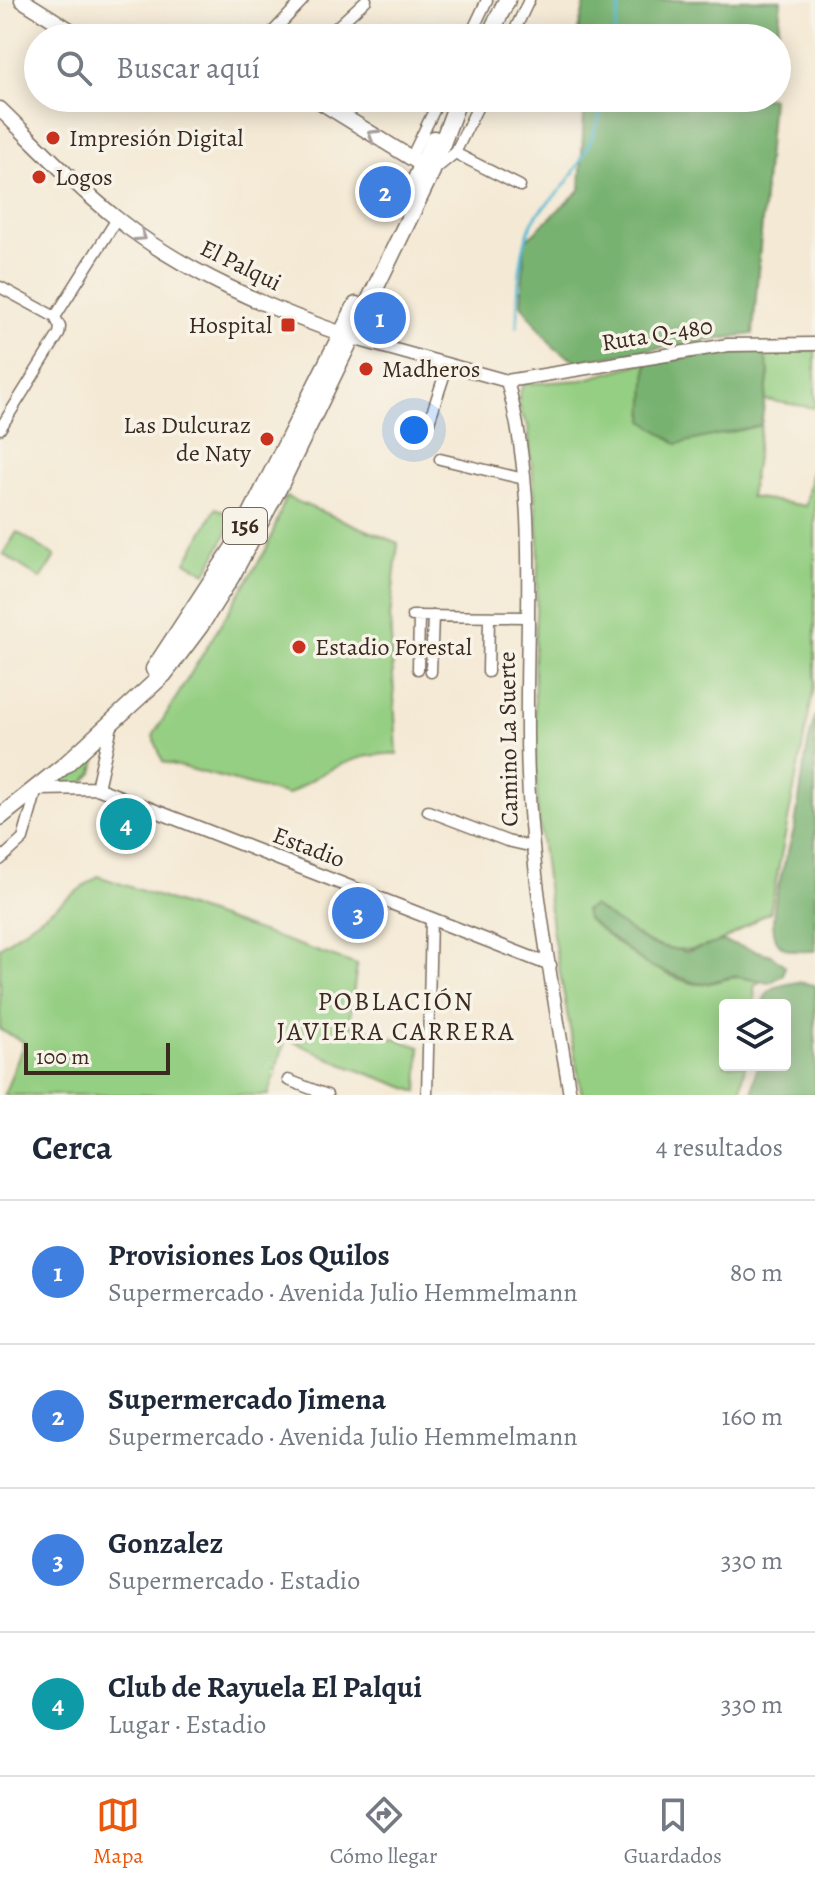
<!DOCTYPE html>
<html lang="es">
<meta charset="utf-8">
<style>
body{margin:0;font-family:Alegreya,serif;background:#f6f6f7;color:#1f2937}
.controls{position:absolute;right:24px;bottom:24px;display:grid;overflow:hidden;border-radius:8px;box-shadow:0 4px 20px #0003}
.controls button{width:72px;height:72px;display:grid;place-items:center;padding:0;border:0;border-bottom:2px solid #e0e1e3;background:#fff;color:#1f2937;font:40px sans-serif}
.scale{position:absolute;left:24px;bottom:20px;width:146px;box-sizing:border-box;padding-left:8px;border:4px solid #3b2a1e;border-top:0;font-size:22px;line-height:28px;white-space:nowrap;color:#3b2a1e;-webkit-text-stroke:6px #f7f3e8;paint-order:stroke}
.you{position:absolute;left:414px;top:430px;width:28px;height:28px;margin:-20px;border:6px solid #fff;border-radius:50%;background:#1a73e8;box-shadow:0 0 0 12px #1a73e833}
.badge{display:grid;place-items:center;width:52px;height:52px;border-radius:50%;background:#ea580c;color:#fff;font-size:26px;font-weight:700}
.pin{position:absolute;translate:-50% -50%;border:4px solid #fff;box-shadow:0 2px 8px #0006}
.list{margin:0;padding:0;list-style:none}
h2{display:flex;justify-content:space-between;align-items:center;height:104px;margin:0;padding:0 32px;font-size:34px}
h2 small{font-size:26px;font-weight:400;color:#747a83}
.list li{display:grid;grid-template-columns:52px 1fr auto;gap:24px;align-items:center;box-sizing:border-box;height:144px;padding:0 32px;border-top:2px solid #e0e1e3}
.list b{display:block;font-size:30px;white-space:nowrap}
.list p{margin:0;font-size:26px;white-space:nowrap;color:#747a83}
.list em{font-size:26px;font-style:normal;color:#747a83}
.icon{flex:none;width:44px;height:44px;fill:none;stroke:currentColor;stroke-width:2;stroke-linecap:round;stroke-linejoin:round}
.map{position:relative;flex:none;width:815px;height:1095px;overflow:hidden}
.search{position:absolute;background:#fff;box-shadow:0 4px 20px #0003;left:24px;right:24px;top:24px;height:88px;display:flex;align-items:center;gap:20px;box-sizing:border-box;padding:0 28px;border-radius:44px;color:#747a83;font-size:30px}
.sheet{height:680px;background:#fff}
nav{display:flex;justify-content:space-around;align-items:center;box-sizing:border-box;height:112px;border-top:2px solid #e0e1e3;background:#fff;font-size:22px;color:#747a83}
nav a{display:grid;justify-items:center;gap:4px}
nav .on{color:#ea580c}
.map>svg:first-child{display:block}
.green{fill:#95cf83;stroke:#687c50;stroke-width:2}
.forest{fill:#78b271;stroke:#5a6e48;stroke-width:2}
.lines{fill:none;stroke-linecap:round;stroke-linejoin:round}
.stream{stroke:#54b9d2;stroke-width:3}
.minor-casing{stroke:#7c6d5e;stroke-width:13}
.tertiary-casing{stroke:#7c6d5e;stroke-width:15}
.secondary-casing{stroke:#7c6d5e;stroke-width:17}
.trunk-casing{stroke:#7c6d5e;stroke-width:19}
.minor{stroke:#fff;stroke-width:10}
.tertiary{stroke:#fff;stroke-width:12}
.secondary{stroke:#fff;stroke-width:14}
.trunk{stroke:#fff;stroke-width:16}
.oneway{stroke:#a79f9a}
.poi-dot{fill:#c8321e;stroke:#f7f3e8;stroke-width:3}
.labels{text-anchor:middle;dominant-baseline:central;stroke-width:7;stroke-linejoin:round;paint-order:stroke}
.shield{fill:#f7f3e8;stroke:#73665b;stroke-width:2}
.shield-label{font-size:22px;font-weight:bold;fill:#3b2a1e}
.poi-label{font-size:24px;fill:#3b2a1e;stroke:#f7f3e8;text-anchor:start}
.street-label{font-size:24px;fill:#3b2a1e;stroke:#f7f3e8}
.neighbourhood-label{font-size:26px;letter-spacing:2px;fill:#3b2a1e;stroke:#f7f3e8}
</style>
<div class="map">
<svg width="815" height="1095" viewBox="0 0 815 1095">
<rect width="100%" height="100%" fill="#f7f3e8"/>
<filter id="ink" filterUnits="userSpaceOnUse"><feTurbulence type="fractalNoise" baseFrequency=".0125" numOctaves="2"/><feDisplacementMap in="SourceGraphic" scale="16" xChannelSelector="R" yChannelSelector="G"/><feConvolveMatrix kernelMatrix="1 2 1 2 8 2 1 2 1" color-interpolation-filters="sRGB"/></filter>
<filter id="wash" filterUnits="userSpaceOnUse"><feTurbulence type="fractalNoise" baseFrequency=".006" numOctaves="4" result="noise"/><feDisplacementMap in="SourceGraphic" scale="32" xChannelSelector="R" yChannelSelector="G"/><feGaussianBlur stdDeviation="1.8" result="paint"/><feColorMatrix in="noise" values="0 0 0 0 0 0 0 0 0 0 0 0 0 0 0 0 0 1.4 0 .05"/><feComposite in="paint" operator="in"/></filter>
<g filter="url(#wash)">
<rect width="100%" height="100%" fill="#f4e9d4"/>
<path class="green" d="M763 350H815V408L765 400 769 372Z
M647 362 725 434 761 425 750 497 806 506 815 450V682L770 912C753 920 738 933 721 941 677 962 634 941 600 911L597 926C615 945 679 988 706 984 733 979 730 973 760 982L754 987 755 1005H725V1065H745L740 1095H582L553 935 537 805 534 662 539 540 528 425C519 413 515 397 524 384L582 380Z
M286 497 398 543 390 618 397 754C357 752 321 772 288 795L163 762 153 736 267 548Z
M216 508 235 518 206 573 186 562Z
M17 532 55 556 41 579 3 554Z
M101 738 93 773 82 784 53 786Z
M98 876 357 965 349 1024 420 1047 418 1092 344 1065 286 1038 268 1095H4L24 1042 0 1030V947Z"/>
<path class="forest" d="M586 0H781L777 44V38H576Z
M585 98H772L753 334 577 361 554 348 521 304 525 241 580 190Z
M763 350 769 372 761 425 677 444 644 421 647 362Z
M815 716V951C802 951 783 954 776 939 765 913 789 853 795 825 802 788 804 752 815 716Z
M593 906 650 944 686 952 722 941 771 955 785 966 783 975 769 983 734 976 704 984 695 983 647 965 587 919 585 910Z
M797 982 815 985V1095H752L757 1065H785V1005H762C768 985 779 986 797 982Z"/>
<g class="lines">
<path class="stream" d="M613 38 621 0
M517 327C518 295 518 261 529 230 536 209 555 199 567 182 583 160 600 124 604 98"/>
</g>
</g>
<g filter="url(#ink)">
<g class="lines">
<g class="minor-casing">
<path id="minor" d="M267 38 303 0
M325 38 366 0
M469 38 487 0
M511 38 529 0
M455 153 520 186
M411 158 440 98
M434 170 455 153 482 98
M0 287 55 317
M55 317 117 219
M0 429 59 334 60 327 55 317
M426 431 448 364
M440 459 524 479
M412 616 528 617
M418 669 419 616
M431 672 433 616
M488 672 489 617
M428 811 507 841 533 847
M0 860 23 839 37 789
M288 1080 327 1095
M427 1095 431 919"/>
</g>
<g class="tertiary-casing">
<path id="tertiary" d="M352 338 507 381 728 345 815 344
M507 381C542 508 522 644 528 775 532 882 553 989 570 1095
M97 788 112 721
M37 789 97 788 550 965"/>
</g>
<g class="secondary-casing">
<path id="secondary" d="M22 0 73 32 92 38
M314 98 432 171
M0 109C38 146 75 185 116 218 180 270 274 311 351 337"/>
</g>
<g class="trunk-casing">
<path id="trunk" d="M488 38 507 0
M406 201 434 139
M154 669 237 542 356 305
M0 817 65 765 164 674 200 626 231 577 279 487 432 171 459 98"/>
</g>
<use href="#minor" class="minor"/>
<use href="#tertiary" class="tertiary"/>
<use href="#secondary" class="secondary"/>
<use href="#trunk" class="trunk"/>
</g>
<defs><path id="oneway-chevron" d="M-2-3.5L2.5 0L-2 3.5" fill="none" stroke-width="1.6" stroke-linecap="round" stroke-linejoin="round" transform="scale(2)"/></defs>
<g class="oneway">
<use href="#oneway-chevron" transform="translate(373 135) rotate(-149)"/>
<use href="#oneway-chevron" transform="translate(141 236) rotate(33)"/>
</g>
</g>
<g class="poi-dot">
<circle cx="53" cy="138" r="8"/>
<circle cx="39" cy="177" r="8"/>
<rect x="280" y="317" width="16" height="16" rx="4"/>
<circle cx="366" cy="369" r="8"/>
<circle cx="267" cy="439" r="8"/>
<circle cx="299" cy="647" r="8"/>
</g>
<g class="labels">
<rect class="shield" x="223" y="508" width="44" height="36" rx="6"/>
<g class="shield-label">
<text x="245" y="526">156</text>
</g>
<g class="poi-label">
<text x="69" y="138">Impresión Digital</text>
<text x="55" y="177">Logos</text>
<text x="272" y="325" text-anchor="end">Hospital</text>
<text x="382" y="369">Madheros</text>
<text x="251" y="425" text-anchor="end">Las Dulcuraz<tspan x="251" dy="28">de Naty</tspan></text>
<text x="315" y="647">Estadio Forestal</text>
</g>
<g class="street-label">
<text transform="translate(241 265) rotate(26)">El Palqui</text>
<text transform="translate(657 334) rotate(-9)">Ruta Q-480</text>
<text transform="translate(508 739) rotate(-91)">Camino La Suerte</text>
<text transform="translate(309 847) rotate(21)">Estadio</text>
</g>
<g class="neighbourhood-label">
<text x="396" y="1001">POBLACIÓN<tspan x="396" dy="30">JAVIERA CARRERA</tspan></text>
</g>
</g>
</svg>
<div class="controls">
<button><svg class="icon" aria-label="layers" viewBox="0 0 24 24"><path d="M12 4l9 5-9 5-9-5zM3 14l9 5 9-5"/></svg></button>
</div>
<div class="scale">100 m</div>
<div class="you"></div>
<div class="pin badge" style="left:380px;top:318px;background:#3f7fe0">1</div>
<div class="pin badge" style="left:385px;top:192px;background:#3f7fe0">2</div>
<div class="pin badge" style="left:358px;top:913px;background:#3f7fe0">3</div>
<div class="pin badge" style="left:126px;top:824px;background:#0f9aa8">4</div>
<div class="search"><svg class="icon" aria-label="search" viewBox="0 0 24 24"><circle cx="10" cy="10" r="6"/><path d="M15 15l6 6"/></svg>Buscar aquí</div>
</div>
<section class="sheet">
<h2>Cerca<small>4 resultados</small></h2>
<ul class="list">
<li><span class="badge" style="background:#3f7fe0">1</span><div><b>Provisiones Los Quilos</b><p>Supermercado · Avenida Julio Hemmelmann</p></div><em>80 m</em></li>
<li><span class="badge" style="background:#3f7fe0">2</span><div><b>Supermercado Jimena</b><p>Supermercado · Avenida Julio Hemmelmann</p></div><em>160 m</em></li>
<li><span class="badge" style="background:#3f7fe0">3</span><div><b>Gonzalez</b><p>Supermercado · Estadio</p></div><em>330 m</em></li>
<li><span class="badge" style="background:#0f9aa8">4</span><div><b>Club de Rayuela El Palqui</b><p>Lugar · Estadio</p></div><em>330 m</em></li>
</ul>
</section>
<nav>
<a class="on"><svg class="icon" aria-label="map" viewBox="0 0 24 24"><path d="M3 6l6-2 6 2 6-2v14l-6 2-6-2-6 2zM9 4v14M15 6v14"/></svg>Mapa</a>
<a><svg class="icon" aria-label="directions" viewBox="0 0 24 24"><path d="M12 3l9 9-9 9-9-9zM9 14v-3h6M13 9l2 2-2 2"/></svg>Cómo llegar</a>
<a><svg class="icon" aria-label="saved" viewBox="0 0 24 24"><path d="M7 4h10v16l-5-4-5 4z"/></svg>Guardados</a>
</nav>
